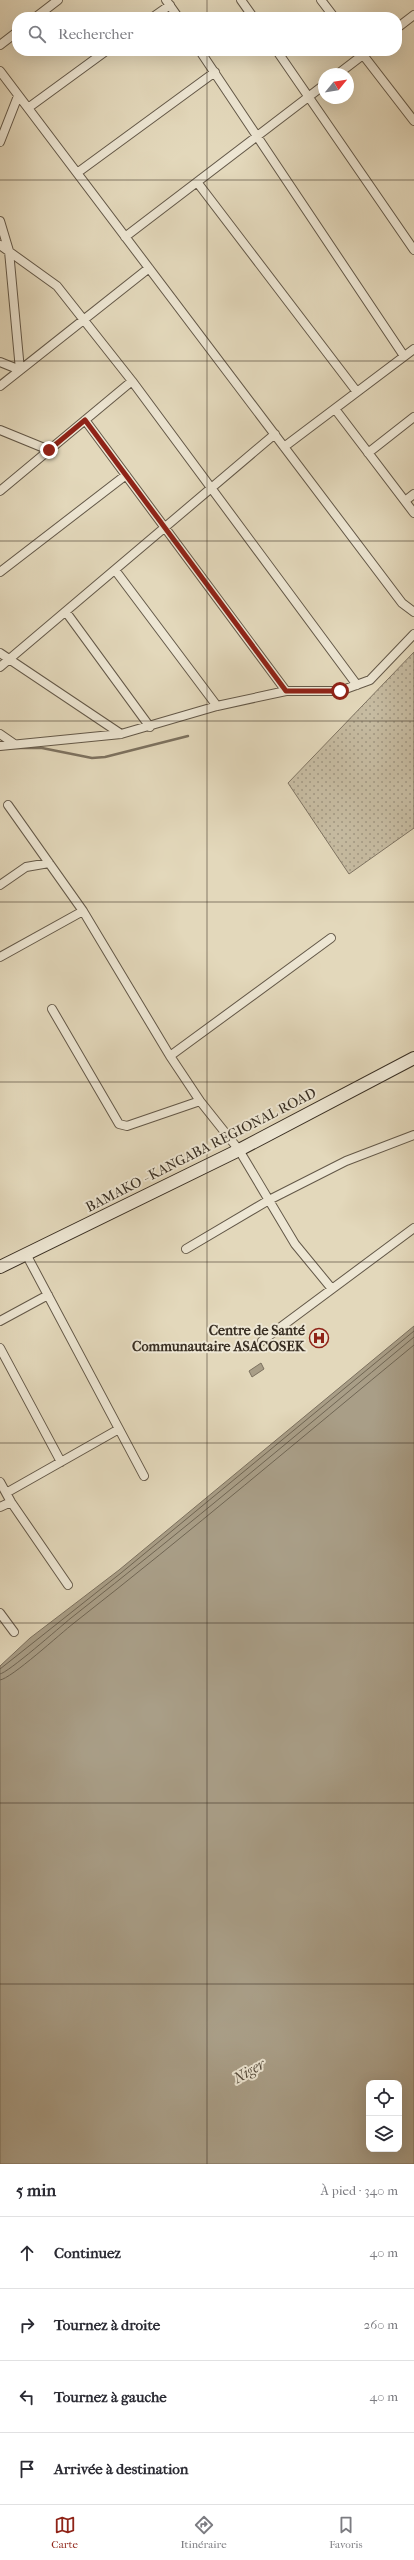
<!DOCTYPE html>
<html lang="fr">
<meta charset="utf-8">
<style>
body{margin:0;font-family:"IM FELL French Canon",serif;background:#f7f7f7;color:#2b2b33}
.controls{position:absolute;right:12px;bottom:12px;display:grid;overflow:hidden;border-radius:8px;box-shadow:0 4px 16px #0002}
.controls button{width:36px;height:36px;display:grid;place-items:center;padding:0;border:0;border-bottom:1px solid #e1e1e2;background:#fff;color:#2b2b33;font:20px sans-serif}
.compass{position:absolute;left:318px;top:68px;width:36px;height:36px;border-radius:50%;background:#fff;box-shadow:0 4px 16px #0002;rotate:60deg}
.stop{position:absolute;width:12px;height:12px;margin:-9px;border:3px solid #8f2418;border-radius:50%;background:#fff}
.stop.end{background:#8f2418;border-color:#fff;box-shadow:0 1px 4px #0008}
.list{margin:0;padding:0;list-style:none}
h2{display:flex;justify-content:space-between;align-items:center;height:52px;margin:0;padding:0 16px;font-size:17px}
h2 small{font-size:13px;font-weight:400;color:#7c7c81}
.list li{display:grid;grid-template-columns:26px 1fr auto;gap:12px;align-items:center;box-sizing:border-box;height:72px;padding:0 16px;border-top:1px solid #e1e1e2}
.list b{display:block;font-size:15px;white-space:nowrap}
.list em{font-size:13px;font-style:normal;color:#7c7c81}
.icon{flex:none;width:22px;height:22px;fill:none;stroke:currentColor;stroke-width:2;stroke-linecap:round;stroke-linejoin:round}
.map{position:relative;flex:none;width:414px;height:2164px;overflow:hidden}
.search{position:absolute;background:#fff;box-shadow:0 4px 16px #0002;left:12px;right:12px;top:12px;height:44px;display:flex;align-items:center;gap:10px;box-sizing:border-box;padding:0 14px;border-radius:16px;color:#7c7c81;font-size:15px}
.sheet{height:340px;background:#fff}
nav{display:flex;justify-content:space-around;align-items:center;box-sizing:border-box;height:56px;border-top:1px solid #e1e1e2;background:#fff;font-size:11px;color:#7c7c81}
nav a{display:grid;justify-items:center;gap:2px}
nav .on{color:#8f2418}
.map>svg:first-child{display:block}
.grass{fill:url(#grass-dots);stroke:#7f7462}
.water{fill:#a99e87;stroke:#7c715f;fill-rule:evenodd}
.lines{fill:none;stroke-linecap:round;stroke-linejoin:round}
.shore{stroke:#706654;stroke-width:1}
.stream{stroke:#7c715f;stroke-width:2.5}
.street-casing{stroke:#635848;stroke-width:10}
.secondary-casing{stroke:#382e22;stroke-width:14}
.street{stroke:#ede6d3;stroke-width:8}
.secondary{stroke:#ede6d3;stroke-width:12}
.route{stroke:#8f2418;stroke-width:5}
.grid{fill:none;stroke:#382e22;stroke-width:1;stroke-opacity:0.55}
.labels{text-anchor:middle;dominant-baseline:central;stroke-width:4;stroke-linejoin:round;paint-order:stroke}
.street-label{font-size:14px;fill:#382e22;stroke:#ede6d3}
.poi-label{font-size:14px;font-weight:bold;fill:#382e22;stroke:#ede6d3;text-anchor:end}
.water-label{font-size:15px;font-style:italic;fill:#544a3b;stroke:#ede6d3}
</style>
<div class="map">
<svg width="414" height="2164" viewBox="0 0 414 2164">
<defs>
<pattern id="grass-dots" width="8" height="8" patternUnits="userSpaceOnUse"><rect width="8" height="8" fill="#c6bba1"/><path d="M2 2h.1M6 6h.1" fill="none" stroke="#a29883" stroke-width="1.8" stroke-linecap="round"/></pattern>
</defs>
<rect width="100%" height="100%" fill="#e3d8bb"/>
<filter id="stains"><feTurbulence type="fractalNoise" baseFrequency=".005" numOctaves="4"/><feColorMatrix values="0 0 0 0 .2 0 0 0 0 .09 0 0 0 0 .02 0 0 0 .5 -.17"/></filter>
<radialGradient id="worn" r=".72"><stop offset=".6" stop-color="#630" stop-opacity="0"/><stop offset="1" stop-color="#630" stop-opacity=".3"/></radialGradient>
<path class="grass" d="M414 652V828L349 874 288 783Z"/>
<path class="water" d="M414 1326V2164H0V1666L30 1638 119 1570ZM369 2083H399V2149H369Z
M261 1363 264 1369 252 1377 249 1371Z"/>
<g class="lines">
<path class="shore" d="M0 1669 121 1573 414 1331
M0 1674C8 1673 60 1627 71 1618 187 1527 300 1432 414 1337
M0 1680C11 1679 61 1633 74 1623 189 1533 301 1438 414 1345"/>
<path class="stream" d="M12 748H42L92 758 105 757 188 736"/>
<g class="street-casing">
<path id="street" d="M166 0 178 17
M241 0 253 17
M321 0 334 17
M36 17 58 0
M153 17 170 5
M397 28 414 15
M0 45 17 32
M200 51 404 356
M277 51 414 250
M360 51 414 121
M0 71 402 603 414 612
M338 74 368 51
M28 108 106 51
M0 142 18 96
M77 173 215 72
M197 182 357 392
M0 221 9 251 20 370 0 362
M125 237 324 85
M0 245 57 286 132 381 357 685
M0 386 149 268
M335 409 414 513
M85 420 286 691
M0 430 49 450
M284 447 414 349
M368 453 414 417
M0 491 132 381
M405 501 414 494
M115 570 217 706
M0 572 126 475
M66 612 150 727
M0 653 121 734
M0 667 275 434
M0 734 13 743
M0 746 121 734 217 706 286 691H340L370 680 414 634
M8 805 83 911 170 1056 200 1101 239 1150 295 1244 332 1289
M0 885 26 867 49 863
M0 957 83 911
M52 1009 119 1124 127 1126 200 1101
M170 1056 331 938
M186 1249 269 1200 346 1161 414 1135
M26 1254 144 1476
M0 1321 48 1295
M262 1341 414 1228
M0 1348 61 1462
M0 1482 11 1502 68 1585
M6 1493 119 1429
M0 1507 11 1502
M0 1613 14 1632"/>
</g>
<g class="secondary-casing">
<path id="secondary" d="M0 1267 239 1150 414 1058"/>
</g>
<use href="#street" class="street"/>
<use href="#secondary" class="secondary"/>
</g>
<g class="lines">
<path class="route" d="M49 450 85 420 286 691H340"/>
</g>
<path class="grid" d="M207 0V17M207 51V2164M0 180H414M0 361H414M0 541H414M0 721H414M0 902H414M0 1082H414M0 1262H414M0 1443H414M0 1623H414M0 1803H414M0 1984H414"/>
<defs>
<g id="hospital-ring" transform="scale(1)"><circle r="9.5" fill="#ede6d3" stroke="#8f2418" stroke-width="1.5"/><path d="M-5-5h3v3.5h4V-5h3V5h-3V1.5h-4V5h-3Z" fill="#8f2418"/></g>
</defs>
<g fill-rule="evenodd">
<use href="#hospital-ring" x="319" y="1338"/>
</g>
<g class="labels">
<g class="street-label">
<text transform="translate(201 1150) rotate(-27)">BAMAKO - KANGABA REGIONAL ROAD</text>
</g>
<g class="poi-label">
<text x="305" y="1330">Centre de Santé<tspan x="305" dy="16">Communautaire ASACOSEK</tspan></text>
</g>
<g class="water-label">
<text transform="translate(249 2071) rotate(-30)">Niger</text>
</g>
</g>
<rect width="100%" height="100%" filter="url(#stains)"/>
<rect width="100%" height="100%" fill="url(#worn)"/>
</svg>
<div class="controls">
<button><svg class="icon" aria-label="locate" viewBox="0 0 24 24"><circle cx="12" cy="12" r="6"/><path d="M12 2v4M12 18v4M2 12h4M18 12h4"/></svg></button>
<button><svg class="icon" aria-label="layers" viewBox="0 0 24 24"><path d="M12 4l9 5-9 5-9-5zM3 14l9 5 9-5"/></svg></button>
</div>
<svg class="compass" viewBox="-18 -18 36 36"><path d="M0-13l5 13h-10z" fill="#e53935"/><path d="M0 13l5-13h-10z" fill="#7c7c81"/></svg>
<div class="stop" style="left:340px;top:691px"></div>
<div class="stop end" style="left:49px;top:450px"></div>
<div class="search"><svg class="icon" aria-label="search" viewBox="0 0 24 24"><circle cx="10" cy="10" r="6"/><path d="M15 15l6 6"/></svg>Rechercher</div>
</div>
<section class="sheet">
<h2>5 min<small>À pied · 340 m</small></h2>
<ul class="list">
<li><svg class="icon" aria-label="ahead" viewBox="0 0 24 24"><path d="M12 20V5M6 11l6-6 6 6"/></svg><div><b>Continuez</b></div><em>40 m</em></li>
<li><svg class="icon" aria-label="right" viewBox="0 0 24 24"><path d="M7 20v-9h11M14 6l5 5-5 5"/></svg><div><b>Tournez à droite</b></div><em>260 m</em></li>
<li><svg class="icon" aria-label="left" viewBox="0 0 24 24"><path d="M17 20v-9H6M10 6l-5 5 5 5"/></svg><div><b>Tournez à gauche</b></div><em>40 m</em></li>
<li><svg class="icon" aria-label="arrive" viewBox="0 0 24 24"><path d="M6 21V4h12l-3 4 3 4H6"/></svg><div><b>Arrivée à destination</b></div></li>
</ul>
</section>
<nav>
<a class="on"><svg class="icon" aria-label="map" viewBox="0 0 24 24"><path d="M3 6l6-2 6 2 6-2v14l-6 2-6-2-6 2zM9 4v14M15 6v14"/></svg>Carte</a>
<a><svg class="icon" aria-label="directions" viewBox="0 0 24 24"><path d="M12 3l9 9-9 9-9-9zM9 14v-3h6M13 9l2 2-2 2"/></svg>Itinéraire</a>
<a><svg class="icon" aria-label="saved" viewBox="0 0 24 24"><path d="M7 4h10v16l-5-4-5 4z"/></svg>Favoris</a>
</nav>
